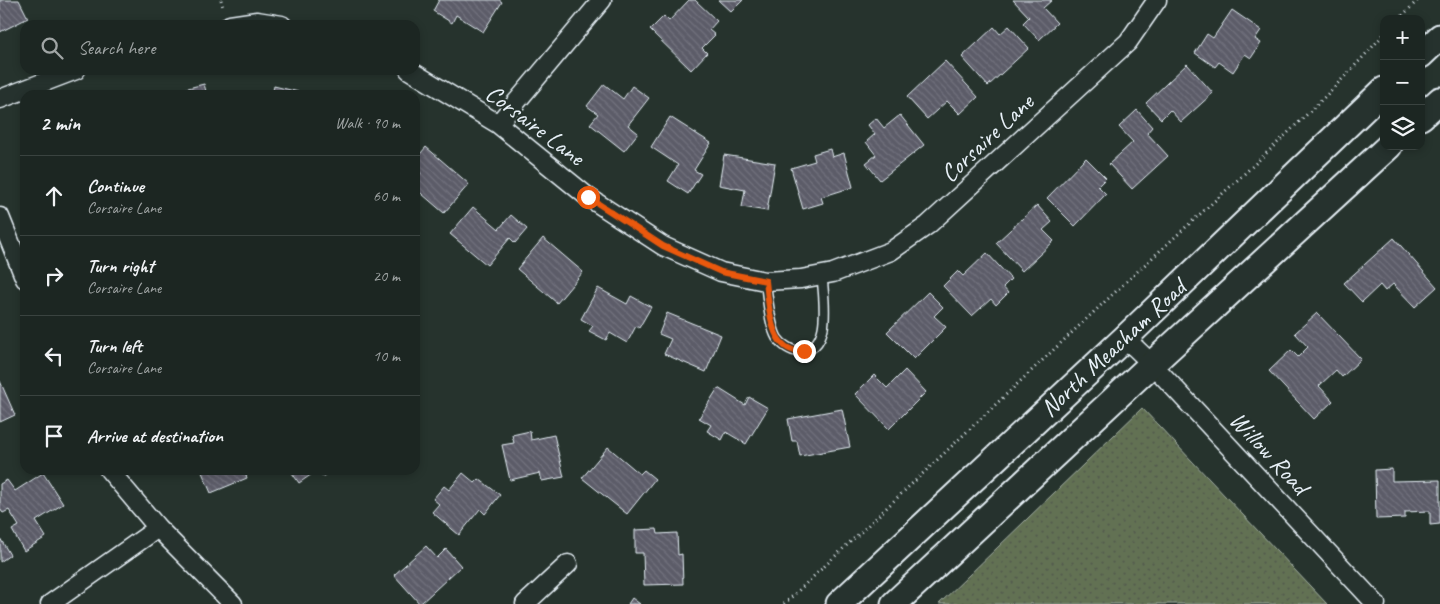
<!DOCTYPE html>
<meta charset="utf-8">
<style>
body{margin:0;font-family:Caveat,sans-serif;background:#252e2a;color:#f1f3f6}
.controls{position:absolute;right:15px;top:15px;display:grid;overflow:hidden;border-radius:10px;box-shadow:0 2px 8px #0003}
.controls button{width:45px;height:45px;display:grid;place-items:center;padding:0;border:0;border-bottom:1px solid #3a4340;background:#1c2622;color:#f1f3f6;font:25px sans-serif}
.stop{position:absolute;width:15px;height:15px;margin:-11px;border:4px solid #ea580c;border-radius:50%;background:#fff}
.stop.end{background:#ea580c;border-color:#fff;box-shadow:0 1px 5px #0008}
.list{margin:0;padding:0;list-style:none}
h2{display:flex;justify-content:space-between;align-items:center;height:65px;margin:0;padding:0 20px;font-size:21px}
h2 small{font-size:16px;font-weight:400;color:#a0a5a5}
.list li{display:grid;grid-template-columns:32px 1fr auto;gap:15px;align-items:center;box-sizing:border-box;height:80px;padding:0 20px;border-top:1px solid #3a4340}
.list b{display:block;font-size:19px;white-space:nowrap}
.list p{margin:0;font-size:16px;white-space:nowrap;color:#a0a5a5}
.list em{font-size:16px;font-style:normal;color:#a0a5a5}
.icon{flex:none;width:28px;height:28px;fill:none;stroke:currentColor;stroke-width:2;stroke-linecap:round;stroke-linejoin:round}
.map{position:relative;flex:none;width:1440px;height:604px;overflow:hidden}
.search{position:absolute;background:#1c2622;box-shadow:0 2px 8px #0003;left:20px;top:20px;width:400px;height:55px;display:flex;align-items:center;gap:12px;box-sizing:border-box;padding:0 18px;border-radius:15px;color:#a0a5a5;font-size:19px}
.panel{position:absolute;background:#1c2622;box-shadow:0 2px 8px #0003;left:20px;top:90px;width:400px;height:385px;border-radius:15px}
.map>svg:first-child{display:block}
.grass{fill:url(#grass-dots);stroke:#a5b1a6}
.building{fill:url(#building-back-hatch);stroke:#e8f1f8}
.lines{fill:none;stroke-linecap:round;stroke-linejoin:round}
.service-casing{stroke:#e8f1f8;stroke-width:12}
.minor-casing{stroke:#e8f1f8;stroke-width:21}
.secondary-casing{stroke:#e8f1f8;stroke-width:29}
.path{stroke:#e8f1f8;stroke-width:3;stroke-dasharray:1 4;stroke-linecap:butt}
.service{stroke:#26332d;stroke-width:9}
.minor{stroke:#26332d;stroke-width:18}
.secondary{stroke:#26332d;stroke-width:25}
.route{stroke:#ea580c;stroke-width:6}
.labels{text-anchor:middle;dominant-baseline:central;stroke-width:4;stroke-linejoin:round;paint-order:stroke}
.street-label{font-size:25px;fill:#e8f1f8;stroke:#26332d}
</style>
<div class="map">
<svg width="1440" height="604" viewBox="0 0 1440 604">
<defs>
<pattern id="grass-dots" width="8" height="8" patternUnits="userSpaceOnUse" patternTransform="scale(1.25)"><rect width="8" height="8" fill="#627153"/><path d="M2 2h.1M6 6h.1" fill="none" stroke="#535a4e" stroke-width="1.8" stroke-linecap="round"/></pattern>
<pattern id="building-back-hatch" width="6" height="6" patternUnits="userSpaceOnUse" patternTransform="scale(1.25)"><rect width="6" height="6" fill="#5b5b68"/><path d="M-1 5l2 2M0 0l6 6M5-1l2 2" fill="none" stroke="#73737e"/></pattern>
</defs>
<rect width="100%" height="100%" fill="#26332d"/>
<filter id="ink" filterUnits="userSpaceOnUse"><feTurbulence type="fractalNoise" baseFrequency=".02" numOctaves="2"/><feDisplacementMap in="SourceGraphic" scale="10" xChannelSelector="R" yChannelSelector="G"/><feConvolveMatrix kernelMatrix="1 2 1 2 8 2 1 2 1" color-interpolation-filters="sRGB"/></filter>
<g filter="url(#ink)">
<path class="grass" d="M1142 408 1327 604H939Z"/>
<path class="building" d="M0 0H19L28 18 0 32Z
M439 0H499L502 2 483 32 456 15 452 23 433 11Z
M689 0H695L717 21 709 30 715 35 702 48 707 53 691 70 650 30 664 16 669 21Z
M718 0H743L731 12Z
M1013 0H1052L1043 8 1057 23 1039 40 1023 23 1029 17Z
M1232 10 1261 30 1255 39 1261 43 1251 58 1245 54 1233 72 1219 62 1215 67 1195 53 1207 34 1213 38Z
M1009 26 1029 48 988 86 962 57 994 27 1000 34Z
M945 61 978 97 960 114 947 101 927 119 907 97Z
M1187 64 1213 93 1181 122 1170 110 1161 119 1146 103Z
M204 84 207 95H181L180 90Z
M604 84 623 99 632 86 649 98 628 125 638 133 624 151 590 124 598 114 587 106Z
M274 86 311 95H272Z
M1137 110 1152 127 1147 133 1168 156 1132 189 1109 164 1133 142 1119 127Z
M900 115 924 145 880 180 866 163 876 155 866 142 875 134 868 125 876 118 884 128Z
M670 117 711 143 694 170 701 174 688 194 668 181 678 165 651 147Z
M426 147 469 184 444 213 415 188V181L421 173 415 168V160Z
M830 149 832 157 844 153 853 187 821 197 823 203 803 209 791 168 815 161 813 154Z
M724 155 775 163 767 211 742 207 745 190 719 185Z
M1086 158 1106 178 1098 186 1106 194 1075 226 1047 198Z
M1037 205 1052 222 1043 230 1054 241 1022 271 996 243Z
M473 207 499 229 511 215 527 229 515 243 510 238 487 265 450 234Z
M543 238 583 272 557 303 517 269Z
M1394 238 1437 287 1415 307 1393 284 1385 291 1380 285 1362 302 1344 283Z
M987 253 1011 279 1003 287 1008 293 996 305 991 299 972 316 943 286 958 271 963 276Z
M598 288 627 304 631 296 651 307 639 328 636 326 627 343 610 333 606 340 589 331 593 326 581 319Z
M928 292 943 307 934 316 946 327 914 359 887 332Z
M667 313 721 335 706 372 664 354 671 339 659 334Z
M1317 313 1361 359 1342 377 1336 370 1319 386 1333 401 1314 419 1269 371 1291 350 1298 357 1308 347 1295 333Z
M905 370 926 392 889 429 855 394 874 375 887 388Z
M0 381 15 415 0 422Z
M718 388 745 405 749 397 768 408 746 444 726 432 722 440 707 431 711 425 699 418Z
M842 409 850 447 800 456 797 441H792L788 419Z
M530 431 531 440 554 435 564 477 542 481 540 473 510 480 502 445 514 443 512 435Z
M608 447 640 474 644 470 655 479 627 514 582 478Z
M1392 469V481L1440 480V524L1430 525V511L1405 512V518L1376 519 1375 470Z
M201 470H244L247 478 211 493Z
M290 470H318L299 483Z
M319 470H333L323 477Z
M43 473 63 504 36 521 46 537 24 551 12 530 19 526 9 510 3 513 0 509V484L7 480 15 491Z
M463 473 475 483 479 479 500 495 485 514 480 509 459 535 432 512 439 504 433 499 444 486 449 490Z
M657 529 658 534 677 533 678 555 682 554 683 584 644 585 643 553H635V530Z
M0 538 10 555 0 562Z
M426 546 437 558 446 549 461 566 420 604 394 575Z
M632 598 640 604H628Z"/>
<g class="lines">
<g class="service-casing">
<path id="service" d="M765 281C768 297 769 324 777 338 781 344 792 352 799 351 834 350 823 297 822 275"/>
</g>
<g class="minor-casing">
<path id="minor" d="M230 25 257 21 282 25
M409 70 498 124 588 197 663 246 721 272 765 281 801 279 833 273 891 251 928 225 1128 42 1157 0
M0 99 76 70
M498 124 602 0
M0 217 25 279
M1125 338 1152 364 1376 604
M109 470 158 528 233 604
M50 604 158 528
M525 604 568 564"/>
</g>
<g class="secondary-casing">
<path id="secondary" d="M1421 55 1440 37
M1421 117 1440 100
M839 604 1125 338 1384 90
M894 604 1152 364 1389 146"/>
</g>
<path class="path" d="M221 0 223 7
M1399 19 1418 0
M784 604C899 497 1011 389 1126 282 1213 201 1305 123 1384 34"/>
<use href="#service" class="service"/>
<use href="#minor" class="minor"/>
<use href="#secondary" class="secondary"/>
</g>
</g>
<g class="lines" filter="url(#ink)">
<path class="route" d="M588 197 663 246 721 272 766 281C769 305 769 355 804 351"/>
</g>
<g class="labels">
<g class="street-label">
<text transform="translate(535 125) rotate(37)">Corsaire Lane</text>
<text transform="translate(987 138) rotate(-43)">Corsaire Lane</text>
<text transform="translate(1113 348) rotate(-43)">North Meacham Road</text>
<text transform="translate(1269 453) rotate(47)">Willow Road</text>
</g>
</g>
</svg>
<div class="controls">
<button>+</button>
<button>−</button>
<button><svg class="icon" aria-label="layers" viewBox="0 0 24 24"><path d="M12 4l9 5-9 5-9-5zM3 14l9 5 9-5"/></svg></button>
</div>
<div class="stop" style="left:588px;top:197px"></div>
<div class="stop end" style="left:804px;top:351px"></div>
<div class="search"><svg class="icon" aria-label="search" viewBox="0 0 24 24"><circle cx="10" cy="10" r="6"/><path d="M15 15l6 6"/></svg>Search here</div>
<section class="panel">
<h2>2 min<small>Walk · 90 m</small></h2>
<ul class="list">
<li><svg class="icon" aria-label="ahead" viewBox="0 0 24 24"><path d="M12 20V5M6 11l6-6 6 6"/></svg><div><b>Continue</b><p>Corsaire Lane</p></div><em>60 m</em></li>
<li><svg class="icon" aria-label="right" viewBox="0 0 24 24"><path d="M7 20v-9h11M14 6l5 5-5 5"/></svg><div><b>Turn right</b><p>Corsaire Lane</p></div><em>20 m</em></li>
<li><svg class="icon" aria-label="left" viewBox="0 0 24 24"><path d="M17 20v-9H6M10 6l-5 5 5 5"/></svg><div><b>Turn left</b><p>Corsaire Lane</p></div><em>10 m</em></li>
<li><svg class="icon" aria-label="arrive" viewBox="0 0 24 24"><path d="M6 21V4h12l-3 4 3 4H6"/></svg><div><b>Arrive at destination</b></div></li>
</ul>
</section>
</div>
